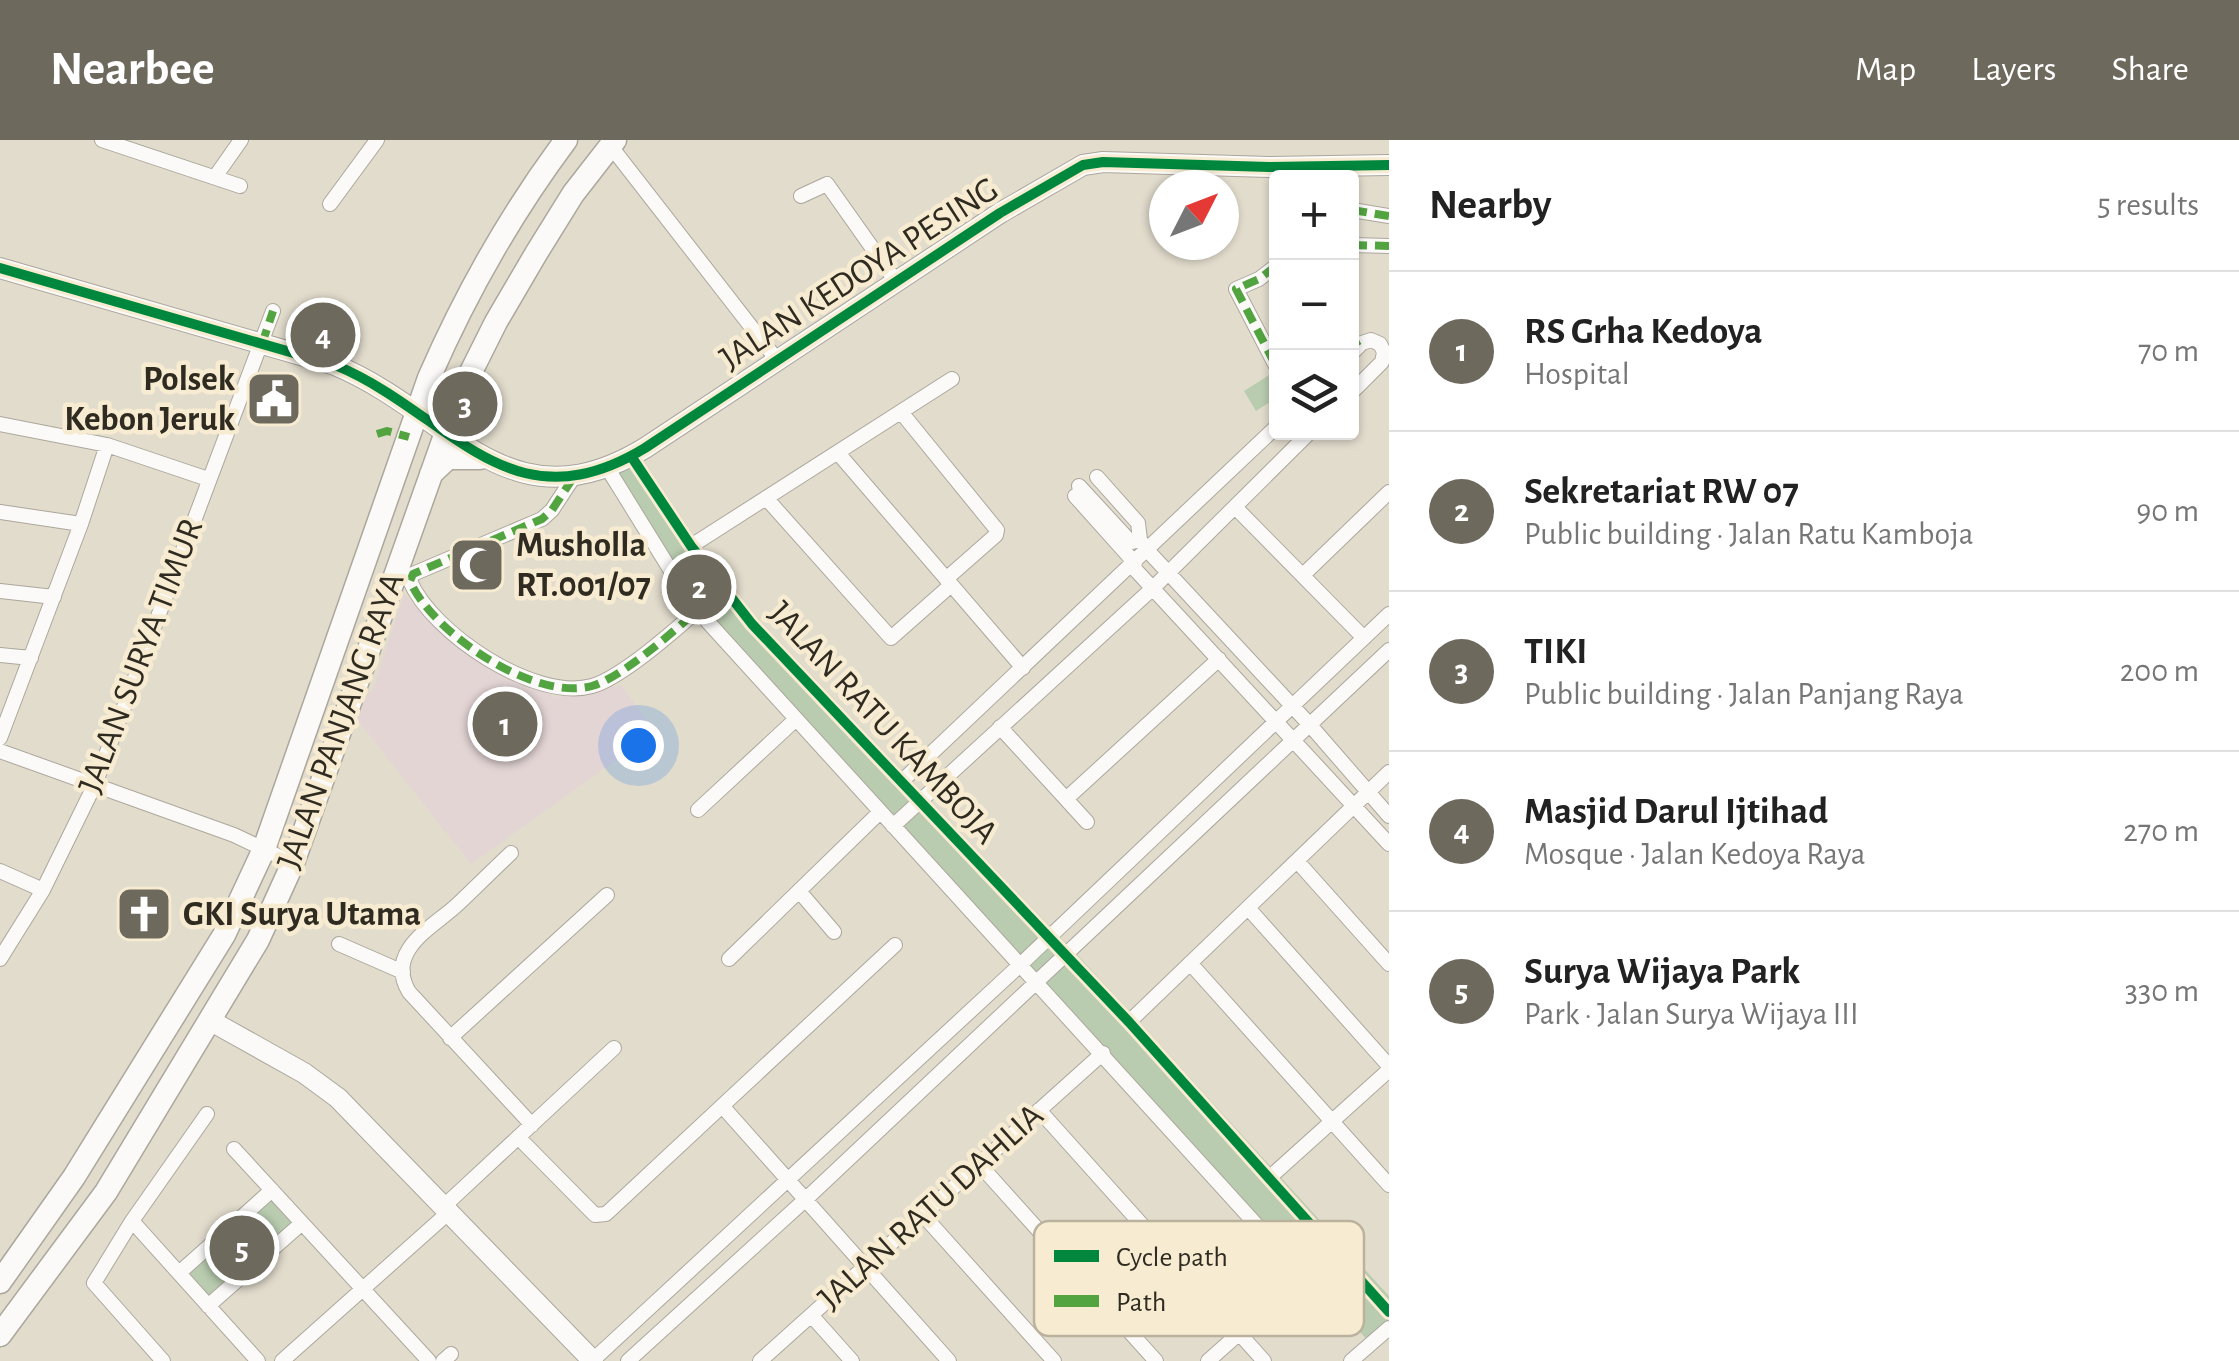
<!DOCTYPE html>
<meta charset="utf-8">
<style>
body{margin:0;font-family:"Alegreya Sans",sans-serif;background:#f6f6f6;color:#222}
.controls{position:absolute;right:30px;top:30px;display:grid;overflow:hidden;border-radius:10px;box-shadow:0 2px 8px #0004}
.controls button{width:90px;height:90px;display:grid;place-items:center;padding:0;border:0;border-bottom:2px solid #e0e0e0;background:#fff;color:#222;font:50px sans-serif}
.compass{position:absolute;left:1149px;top:30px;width:90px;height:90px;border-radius:50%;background:#fff;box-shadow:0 2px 8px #0004;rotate:48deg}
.you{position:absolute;left:638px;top:605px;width:35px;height:35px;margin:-25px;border:8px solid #fff;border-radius:50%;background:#1a73e8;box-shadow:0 0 0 15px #1a73e833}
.badge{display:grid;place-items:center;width:65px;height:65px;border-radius:50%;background:#6e695d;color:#fff;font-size:32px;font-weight:700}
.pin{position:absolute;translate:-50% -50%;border:5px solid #fff;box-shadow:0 2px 10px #0006}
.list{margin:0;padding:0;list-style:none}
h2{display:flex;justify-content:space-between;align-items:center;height:130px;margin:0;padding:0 40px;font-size:42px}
h2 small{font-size:32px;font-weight:400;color:#767676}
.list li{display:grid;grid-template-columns:65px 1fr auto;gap:30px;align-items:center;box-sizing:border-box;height:160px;padding:0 40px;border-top:2px solid #e0e0e0}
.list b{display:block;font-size:38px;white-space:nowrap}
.list p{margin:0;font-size:32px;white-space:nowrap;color:#767676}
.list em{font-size:32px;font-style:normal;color:#767676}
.icon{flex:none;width:55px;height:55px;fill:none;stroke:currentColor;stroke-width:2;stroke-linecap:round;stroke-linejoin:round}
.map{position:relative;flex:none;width:1389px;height:1221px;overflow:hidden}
header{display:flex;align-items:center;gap:60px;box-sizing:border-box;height:140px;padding:0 50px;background:#6e695d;color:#fff}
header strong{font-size:48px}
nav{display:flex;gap:55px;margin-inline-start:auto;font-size:35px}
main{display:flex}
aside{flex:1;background:#fff}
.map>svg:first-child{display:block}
.medical{fill:#e4d5d5}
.green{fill:#b9ccaf}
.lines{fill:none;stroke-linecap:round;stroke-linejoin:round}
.street-casing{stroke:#aca79c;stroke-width:16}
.secondary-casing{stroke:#aca79c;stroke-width:22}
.primary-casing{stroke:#aca79c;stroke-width:25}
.street{stroke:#fbfaf8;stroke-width:14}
.secondary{stroke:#fbfaf8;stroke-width:20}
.primary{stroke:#fbfaf8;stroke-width:22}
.quiet{stroke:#52a441;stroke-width:8;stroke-dasharray:15 8;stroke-linecap:butt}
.cycleway-casing{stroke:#f7ecd2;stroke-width:16}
.cycleway{stroke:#00873e;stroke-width:10}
.labels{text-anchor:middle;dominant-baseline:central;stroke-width:9;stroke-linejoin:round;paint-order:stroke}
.street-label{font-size:35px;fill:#2f2b21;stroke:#f7ecd2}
.poi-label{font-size:35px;font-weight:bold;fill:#2f2b21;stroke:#f7ecd2;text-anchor:start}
.key{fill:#f7ecd2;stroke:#bbb29d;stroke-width:2.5}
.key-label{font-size:28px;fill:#2f2b21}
</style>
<header>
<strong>Nearbee</strong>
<nav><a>Map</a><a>Layers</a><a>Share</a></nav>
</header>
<main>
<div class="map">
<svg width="1389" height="1221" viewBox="0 0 1389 1221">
<rect width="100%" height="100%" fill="#e2dccd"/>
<path class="medical" d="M404 454 440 493 475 520 556 557 621 545 655 592 471 724 355 577V567L373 549Z"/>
<path class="green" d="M1274 232 1276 258 1256 271 1244 251Z
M641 318 730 454 1084 822 1389 1156V1193L1373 1206 1099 912 700 469 605 340Z
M271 1057 297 1086 213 1160 186 1131Z"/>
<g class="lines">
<g class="street-casing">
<path id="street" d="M102 0 240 46
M609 4 777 220
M215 37 241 0
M801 56 827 44 897 143
M330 64 377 0
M1352 70 1389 76
M1352 105 1389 106
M1276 126 1259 139 1236 149 1276 226
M1352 213 1362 203 1371 200 1380 204 1384 212 1382 222 1352 252
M901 272 997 390 996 395 946 439
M0 284 107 305 208 339
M838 313 1023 528
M631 316 691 406 752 484 1129 882 1389 1172
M608 329 681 447 708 482 1303 1136
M1097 337 1138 383 1140 400 1148 411 1310 585 1389 676
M573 338 552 370 542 379 413 434 410 441C432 493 535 562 592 546 621 538 674 491 698 470
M1079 346 1127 398 1132 402 1140 400
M1075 356 1135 423
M766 358 891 498 951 445
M1235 367 1364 498
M0 372 81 384
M691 406 952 239
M1132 426 1389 704
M1303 435 1389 352
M0 451 54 457
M0 515 31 518
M1000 587 1066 659 1219 519
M0 598 81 384 107 305
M0 611 234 695 293 723
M901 642 1276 287
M1066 659 1087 682
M698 670 795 580
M893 686 1153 448 1310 292
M511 713C493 730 476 747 458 764 435 786 384 810 409 852L532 985
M1297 721 1389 824
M0 731 43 750
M799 751 834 792
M1249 769 1389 926
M339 804 403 832
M0 819 43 750 95 644 273 171
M729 819 880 672
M1190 823 1389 1045
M1129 882 1389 632
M450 898 607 755
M723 967 949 1221
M1039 970 1264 1221
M518 997 595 1075 606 1074 895 805
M234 1009 429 1221
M979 1024 1156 1221
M1269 1038 1389 930
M442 1068 614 908
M923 1075 1054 1221
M132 1081 258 1221
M179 1133 272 1050
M208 1166 302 1083
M811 1175 852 1221
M163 1221 94 1143 132 1081 207 974
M282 1221 448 1073
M443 1221 451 1214
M592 1221 1020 825 1389 474
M628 1221 806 1059 1389 510
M760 1221 1103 913
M1208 1221 1333 1110
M1351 1221 1389 1188"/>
</g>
<g class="secondary-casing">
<path id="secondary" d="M0 128 335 225C451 273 508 391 645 308L1000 73 1083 25 1103 22 1269 27 1389 25
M211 881 304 933 338 958 593 1221"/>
</g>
<g class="primary-casing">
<path id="primary" d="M431 334 448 318H480
M0 1142 74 1037 224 795 264 709 429 238C466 153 510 75 566 0
M0 1195 106 1052 258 800 293 723 459 256 496 182 537 112 573 54 615 0"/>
</g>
<use href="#street" class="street"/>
<use href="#secondary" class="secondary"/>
<use href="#primary" class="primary"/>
<path class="quiet" d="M1352 70 1389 76
M1352 105 1389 106
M1276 126 1259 139 1236 149 1276 226
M1352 196 1358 206
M262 204 273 171
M377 294 387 291 409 297
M573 338 552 370 542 379 413 434 410 441C432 493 535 562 592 546 621 538 674 491 698 470"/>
<g class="cycleway-casing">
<path id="cycleway" d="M0 128 335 225C451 273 508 391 645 308L1000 73 1083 25 1103 22 1269 27 1389 25
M631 316 691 406 752 484 1129 882 1389 1172"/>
</g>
<use href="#cycleway" class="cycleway"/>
</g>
<defs>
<g id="civic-square" transform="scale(2.875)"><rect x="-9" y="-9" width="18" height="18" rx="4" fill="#6e695d" stroke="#f7ecd2"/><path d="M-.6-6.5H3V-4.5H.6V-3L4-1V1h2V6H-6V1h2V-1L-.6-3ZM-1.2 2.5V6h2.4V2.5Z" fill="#fff"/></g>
<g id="mosque-square" transform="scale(2.875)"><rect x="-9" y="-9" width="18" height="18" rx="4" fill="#6e695d" stroke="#f7ecd2"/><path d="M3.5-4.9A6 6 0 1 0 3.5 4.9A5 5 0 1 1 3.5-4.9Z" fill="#fff"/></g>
<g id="church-square" transform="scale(2.875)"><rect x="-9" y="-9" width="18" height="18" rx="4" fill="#6e695d" stroke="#f7ecd2"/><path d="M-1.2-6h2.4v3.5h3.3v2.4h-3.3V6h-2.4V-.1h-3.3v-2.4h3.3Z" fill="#fff"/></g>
</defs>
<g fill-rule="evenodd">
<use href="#civic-square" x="274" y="259"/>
<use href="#mosque-square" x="477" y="425"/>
<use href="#church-square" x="144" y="774"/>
</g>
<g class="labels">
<g class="street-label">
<text transform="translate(859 134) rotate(-33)">JALAN KEDOYA PESING</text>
<text transform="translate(141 516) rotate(-69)">JALAN SURYA TIMUR</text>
<text transform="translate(341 581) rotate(-70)">JALAN PANJANG RAYA</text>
<text transform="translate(883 583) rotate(47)">JALAN RATU KAMBOJA</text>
<text transform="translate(931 1067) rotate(-42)">JALAN RATU DAHLIA</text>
</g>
<g class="poi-label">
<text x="235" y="239" text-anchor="end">Polsek<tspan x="235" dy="40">Kebon Jeruk</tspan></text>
<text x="516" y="405">Musholla<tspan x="516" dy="40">RT.001/07</tspan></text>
<text x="183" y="774">GKI Surya Utama</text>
</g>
</g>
<rect x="1034" y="1081" width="330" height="115" rx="15" class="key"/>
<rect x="1054" y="1110" width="45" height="12" fill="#00873e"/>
<rect x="1054" y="1155" width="45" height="12" fill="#52a441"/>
<g class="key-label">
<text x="1116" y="1126">Cycle path</text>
<text x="1116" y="1171">Path</text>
</g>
</svg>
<div class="controls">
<button>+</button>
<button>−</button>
<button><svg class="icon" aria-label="layers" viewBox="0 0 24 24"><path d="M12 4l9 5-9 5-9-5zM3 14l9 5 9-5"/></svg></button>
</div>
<svg class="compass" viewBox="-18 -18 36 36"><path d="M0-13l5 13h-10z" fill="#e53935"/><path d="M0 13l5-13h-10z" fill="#767676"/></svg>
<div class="you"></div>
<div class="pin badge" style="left:505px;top:584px">1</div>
<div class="pin badge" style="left:699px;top:447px">2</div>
<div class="pin badge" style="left:465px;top:264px">3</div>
<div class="pin badge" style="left:323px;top:195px">4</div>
<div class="pin badge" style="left:242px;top:1108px">5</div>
</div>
<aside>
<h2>Nearby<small>5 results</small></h2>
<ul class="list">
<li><span class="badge">1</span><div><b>RS Grha Kedoya</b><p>Hospital</p></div><em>70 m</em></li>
<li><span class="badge">2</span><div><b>Sekretariat RW 07</b><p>Public building · Jalan Ratu Kamboja</p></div><em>90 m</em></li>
<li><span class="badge">3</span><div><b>TIKI</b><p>Public building · Jalan Panjang Raya</p></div><em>200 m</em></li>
<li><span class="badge">4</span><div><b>Masjid Darul Ijtihad</b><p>Mosque · Jalan Kedoya Raya</p></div><em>270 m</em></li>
<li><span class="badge">5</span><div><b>Surya Wijaya Park</b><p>Park · Jalan Surya Wijaya III</p></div><em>330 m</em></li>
</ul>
</aside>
</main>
